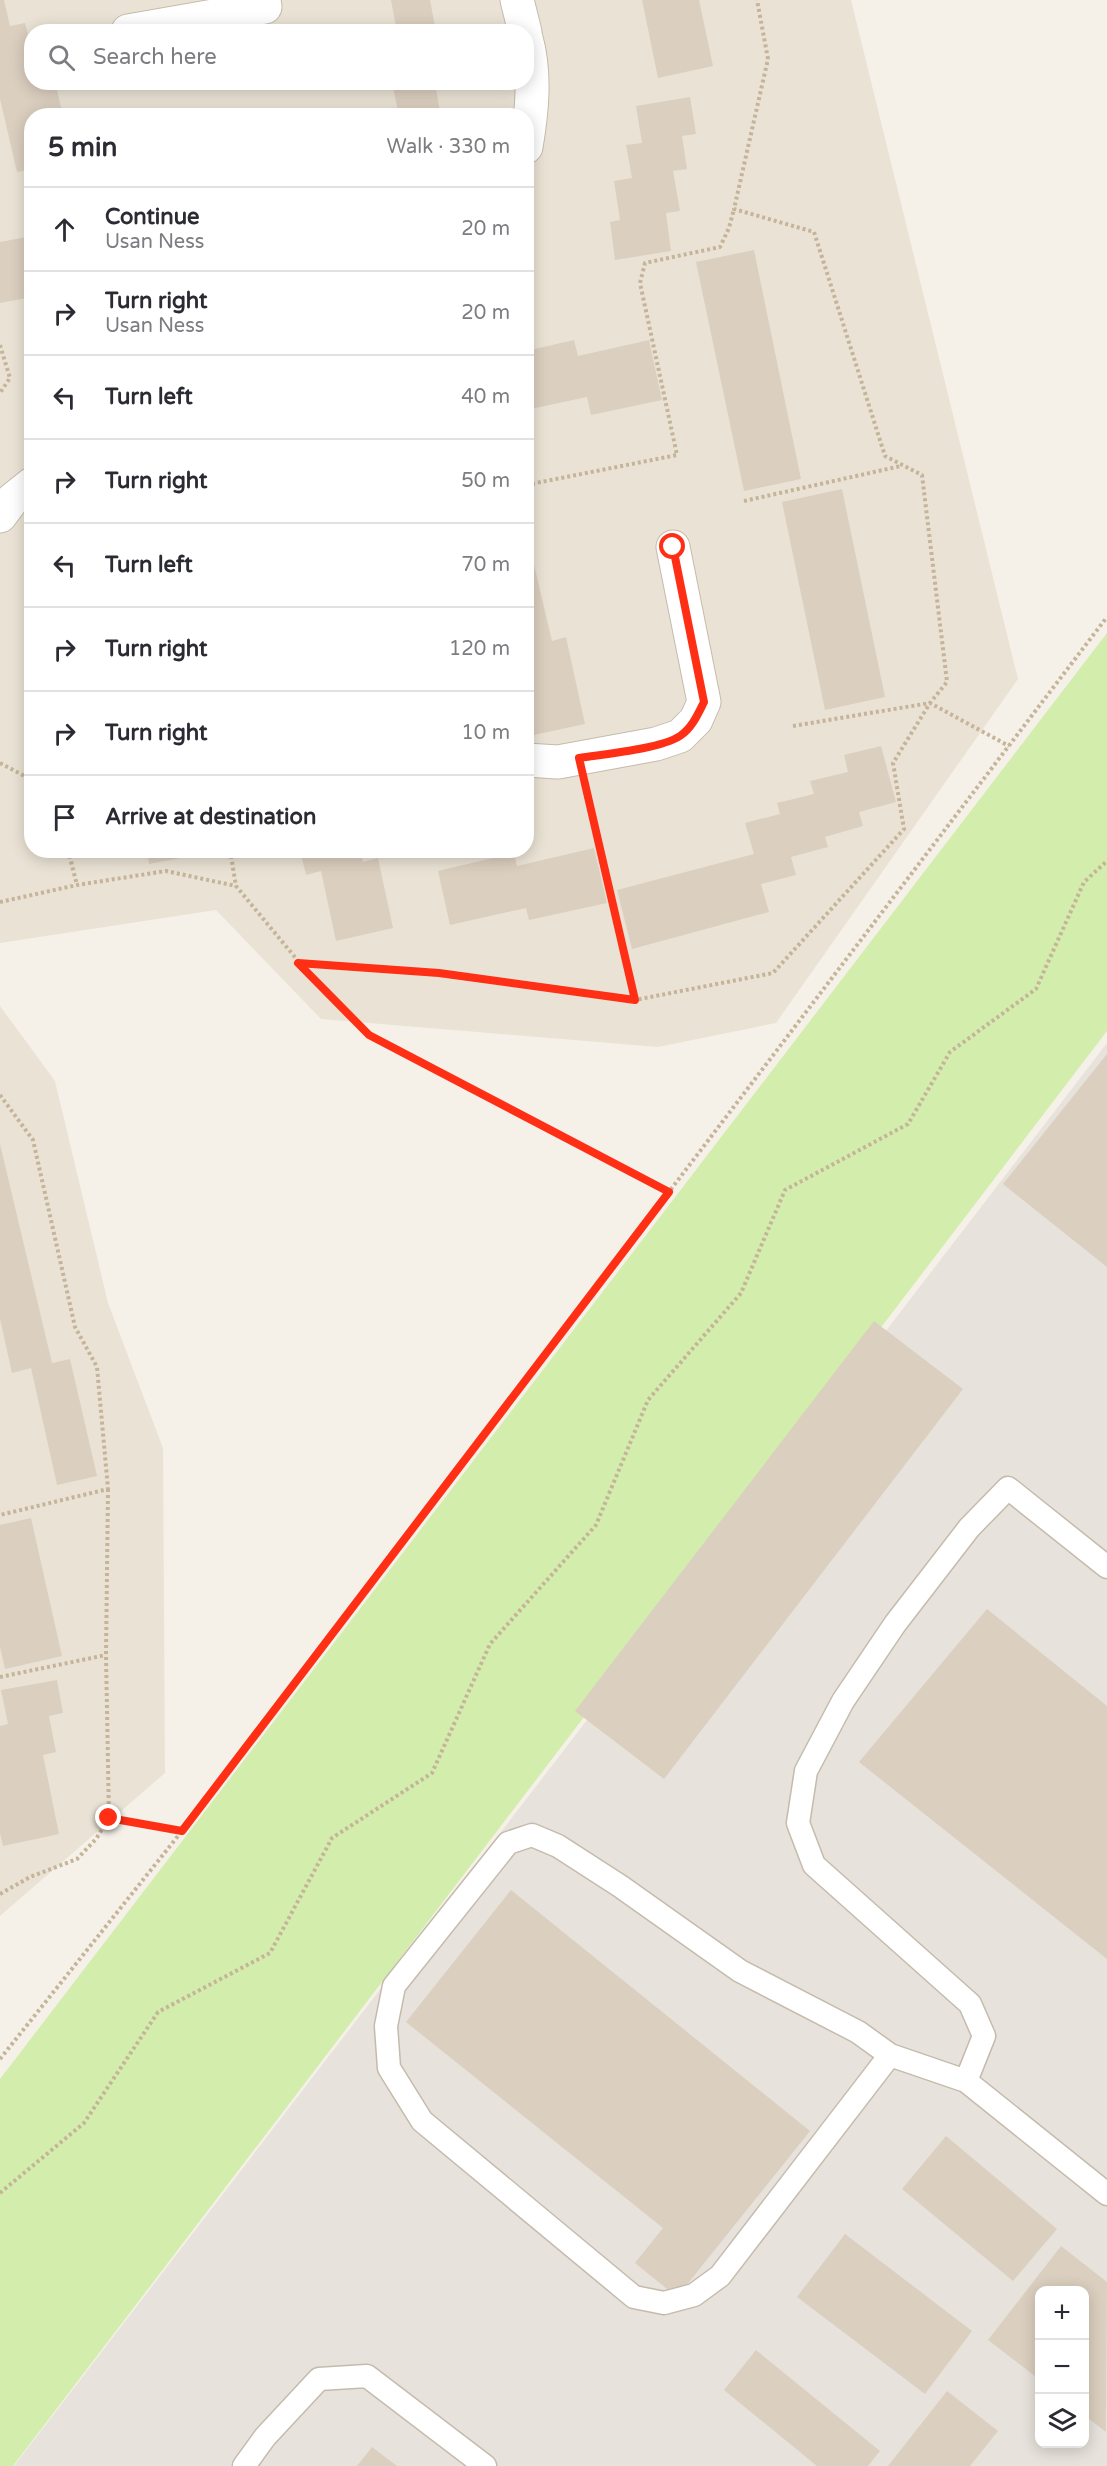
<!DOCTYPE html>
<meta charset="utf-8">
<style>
body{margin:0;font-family:"Varela Round",sans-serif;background:#f7f7f7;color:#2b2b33}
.controls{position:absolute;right:18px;bottom:18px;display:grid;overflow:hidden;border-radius:12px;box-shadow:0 3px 15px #0003}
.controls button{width:54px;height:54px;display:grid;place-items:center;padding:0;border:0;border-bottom:2px solid #e1e1e2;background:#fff;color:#2b2b33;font:30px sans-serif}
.stop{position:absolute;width:18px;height:18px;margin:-14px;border:4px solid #ff2f15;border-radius:50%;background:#fff}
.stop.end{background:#ff2f15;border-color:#fff;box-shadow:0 2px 6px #0008}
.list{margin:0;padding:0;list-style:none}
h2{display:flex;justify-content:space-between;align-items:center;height:78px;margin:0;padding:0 24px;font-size:26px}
h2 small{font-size:20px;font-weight:400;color:#7c7c81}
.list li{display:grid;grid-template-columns:39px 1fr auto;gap:18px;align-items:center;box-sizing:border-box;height:84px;padding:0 24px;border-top:2px solid #e1e1e2}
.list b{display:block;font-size:22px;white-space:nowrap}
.list p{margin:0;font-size:20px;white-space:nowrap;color:#7c7c81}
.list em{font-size:20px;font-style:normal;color:#7c7c81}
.icon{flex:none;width:33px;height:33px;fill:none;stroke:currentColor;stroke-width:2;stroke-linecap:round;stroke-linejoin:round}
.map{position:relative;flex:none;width:1107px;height:2466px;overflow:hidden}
.search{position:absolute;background:#fff;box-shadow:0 3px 15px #0003;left:24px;top:24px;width:510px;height:66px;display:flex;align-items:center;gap:15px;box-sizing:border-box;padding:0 21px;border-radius:24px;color:#7c7c81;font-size:22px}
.panel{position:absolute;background:#fff;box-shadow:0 3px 15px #0003;left:24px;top:108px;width:510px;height:750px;border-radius:24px}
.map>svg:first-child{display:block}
.residential{fill:#eae3d5;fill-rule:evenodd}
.industrial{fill:#e8e2dc;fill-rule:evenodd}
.green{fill:#d3edad}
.building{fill:#dbcfbf}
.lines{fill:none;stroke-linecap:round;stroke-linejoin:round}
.service-casing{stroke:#c5bbac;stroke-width:25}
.minor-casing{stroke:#c5bbac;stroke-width:35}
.path{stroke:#c5b499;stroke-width:4;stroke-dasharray:3 3;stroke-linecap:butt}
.service{stroke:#fff;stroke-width:22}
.minor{stroke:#fff;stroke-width:33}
.route{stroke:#ff2f15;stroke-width:8}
</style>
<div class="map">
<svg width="1107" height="2466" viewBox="0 0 1107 2466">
<rect width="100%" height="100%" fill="#f5f1e8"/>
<path class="residential" d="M0 0H851L1018 679 776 1023 658 1047 321 1019 216 910 0 943ZM32 32H526V82H32ZM32 116H526V850H32Z
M0 1006 55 1081 108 1303 163 1448 165 1773 0 1916Z"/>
<path class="industrial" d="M1107 1043V2466H14ZM1040 2290H1084V2444H1040Z"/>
<path class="green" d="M1107 633V1031L13 2466H0V2079Z"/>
<path class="building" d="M0 0H4L10 26 25 23 32 50V82H39L40 90 56 86 63 116H32V169L17 172 0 99Z
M391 0H430L436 32H397Z
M642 0H699L713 66 658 78Z
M392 82H435L440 113 427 116H399Z
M690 97 696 134 682 136 687 169 673 171 680 211 666 213 671 251 615 260 610 222 620 220 614 181 632 178 626 145 642 143 636 106Z
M32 236V297L0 303V242Z
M754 250 801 479 744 491 696 262Z
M574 340 578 356 649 340 662 400 591 415 587 397 526 410V351Z
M842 489 885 697 825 710 782 502Z
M526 531 552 641 566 637 585 724 529 736 526 726Z
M881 746 896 802 859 812 863 826 825 837 828 847 791 857 796 875 761 884 769 912 632 949 617 890 754 854 745 823 780 814 777 803 814 794 810 781 848 772 844 755Z
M594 848 607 903 529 920 526 908 450 925 438 871 514 853 517 866Z
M147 850H207V853L149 864Z
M300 850H360L363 862 378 858 393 928 336 941 321 871 306 875Z
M1107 1054V1267L1003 1184Z
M0 1144 52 1363 70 1359 97 1476 57 1485 31 1368 12 1373 0 1319Z
M874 1321 963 1389 664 1779 575 1711Z
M31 1518 62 1656 5 1669 0 1647V1525Z
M987 1609 1107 1706V1959L859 1762Z
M57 1680 63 1713 49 1716 56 1752 43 1755 59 1834 3 1846 0 1833V1726L8 1724 1 1690Z
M511 1890 810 2131 677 2297 635 2263 663 2228 406 2022Z
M946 2136 1057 2229 1013 2281 902 2189Z
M845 2234 972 2331 925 2394 797 2297Z
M1061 2246 1107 2282 1106 2432 1084 2415V2290H1040V2380L988 2340Z
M756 2350 880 2451 868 2466H817L724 2390Z
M947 2391 998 2431 970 2466H888Z
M372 2447 397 2466H357Z"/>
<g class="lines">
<g class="service-casing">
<path id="service" d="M890 2055 720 2276 694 2295 664 2303 634 2297 422 2121 389 2068 386 2026 394 1986 508 1843 532 1835 558 1846 620 1886 740 1971 858 2032 890 2055 966 2081 1107 2194
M966 2081 984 2036 970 2004 814 1865 798 1823 806 1771 843 1701 895 1624 969 1528 1008 1488 1107 1567
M244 2466 265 2437 319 2379 367 2376 485 2466"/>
</g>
<g class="minor-casing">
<path id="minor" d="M517 0 525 32
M128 31 265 7 264 0
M526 38C536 74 532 112 526 147
M0 516 12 500 32 484
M526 760 558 762 656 744 680 736 696 720 704 702 673 547"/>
</g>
<path class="path" d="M0 345 10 378 0 393
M526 485 677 455 640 283 645 263 720 247 729 228 734 209
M744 501 901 466
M793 726 930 703 1009 746
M0 763 32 780
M588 796 635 1000
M68 850 77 885
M230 850 236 886 299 962 369 1035 669 1192
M0 902 77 885 166 871 236 886
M299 962 439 973 635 1000 773 973 904 829 893 763 930 703 947 682 922 475 885 456 814 232 734 209 768 59 757 0
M0 1095 33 1140 75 1327 97 1367 108 1489 0 1515
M108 1489 106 1655 109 1818
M0 1677 106 1655
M0 1894 30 1877 77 1859 96 1839 109 1818 182 1831
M0 2059 182 1831 1107 617
M0 2193 84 2123 158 2012 270 1953 332 1838 432 1773 490 1644 596 1525 648 1400 741 1293 785 1190 908 1124 950 1052 1036 989 1084 882 1107 861"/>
<use href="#service" class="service"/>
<use href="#minor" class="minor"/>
</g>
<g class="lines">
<path class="route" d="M109 1818 182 1831 669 1192 369 1035 298 963 439 973 635 1000 579 758C604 754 660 749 680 736 692 728 698 714 704 702L673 547"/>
</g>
</svg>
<div class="controls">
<button>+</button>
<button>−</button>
<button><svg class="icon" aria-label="layers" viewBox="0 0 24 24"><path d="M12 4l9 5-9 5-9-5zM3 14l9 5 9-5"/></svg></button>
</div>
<div class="stop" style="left:673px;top:547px"></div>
<div class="stop end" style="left:109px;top:1818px"></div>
<div class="search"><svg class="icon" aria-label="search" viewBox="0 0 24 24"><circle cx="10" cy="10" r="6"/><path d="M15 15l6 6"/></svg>Search here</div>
<section class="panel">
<h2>5 min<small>Walk · 330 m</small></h2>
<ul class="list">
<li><svg class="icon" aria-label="ahead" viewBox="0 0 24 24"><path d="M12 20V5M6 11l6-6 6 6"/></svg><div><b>Continue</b><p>Usan Ness</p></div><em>20 m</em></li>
<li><svg class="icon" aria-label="right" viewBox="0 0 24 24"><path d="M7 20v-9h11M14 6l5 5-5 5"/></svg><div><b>Turn right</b><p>Usan Ness</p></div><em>20 m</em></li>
<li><svg class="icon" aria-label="left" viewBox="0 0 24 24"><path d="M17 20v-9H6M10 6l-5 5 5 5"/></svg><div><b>Turn left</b></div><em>40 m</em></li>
<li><svg class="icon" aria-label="right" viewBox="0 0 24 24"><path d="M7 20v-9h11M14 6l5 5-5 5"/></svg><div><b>Turn right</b></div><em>50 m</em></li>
<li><svg class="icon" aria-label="left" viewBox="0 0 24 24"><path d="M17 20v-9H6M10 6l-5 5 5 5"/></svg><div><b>Turn left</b></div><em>70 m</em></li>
<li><svg class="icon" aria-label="right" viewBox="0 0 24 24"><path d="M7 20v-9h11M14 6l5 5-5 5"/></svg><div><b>Turn right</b></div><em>120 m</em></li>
<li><svg class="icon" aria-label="right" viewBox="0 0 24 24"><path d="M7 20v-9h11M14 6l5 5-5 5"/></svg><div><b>Turn right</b></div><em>10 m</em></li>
<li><svg class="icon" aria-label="arrive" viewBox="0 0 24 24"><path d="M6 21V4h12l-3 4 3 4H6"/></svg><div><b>Arrive at destination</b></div></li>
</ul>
</section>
</div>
